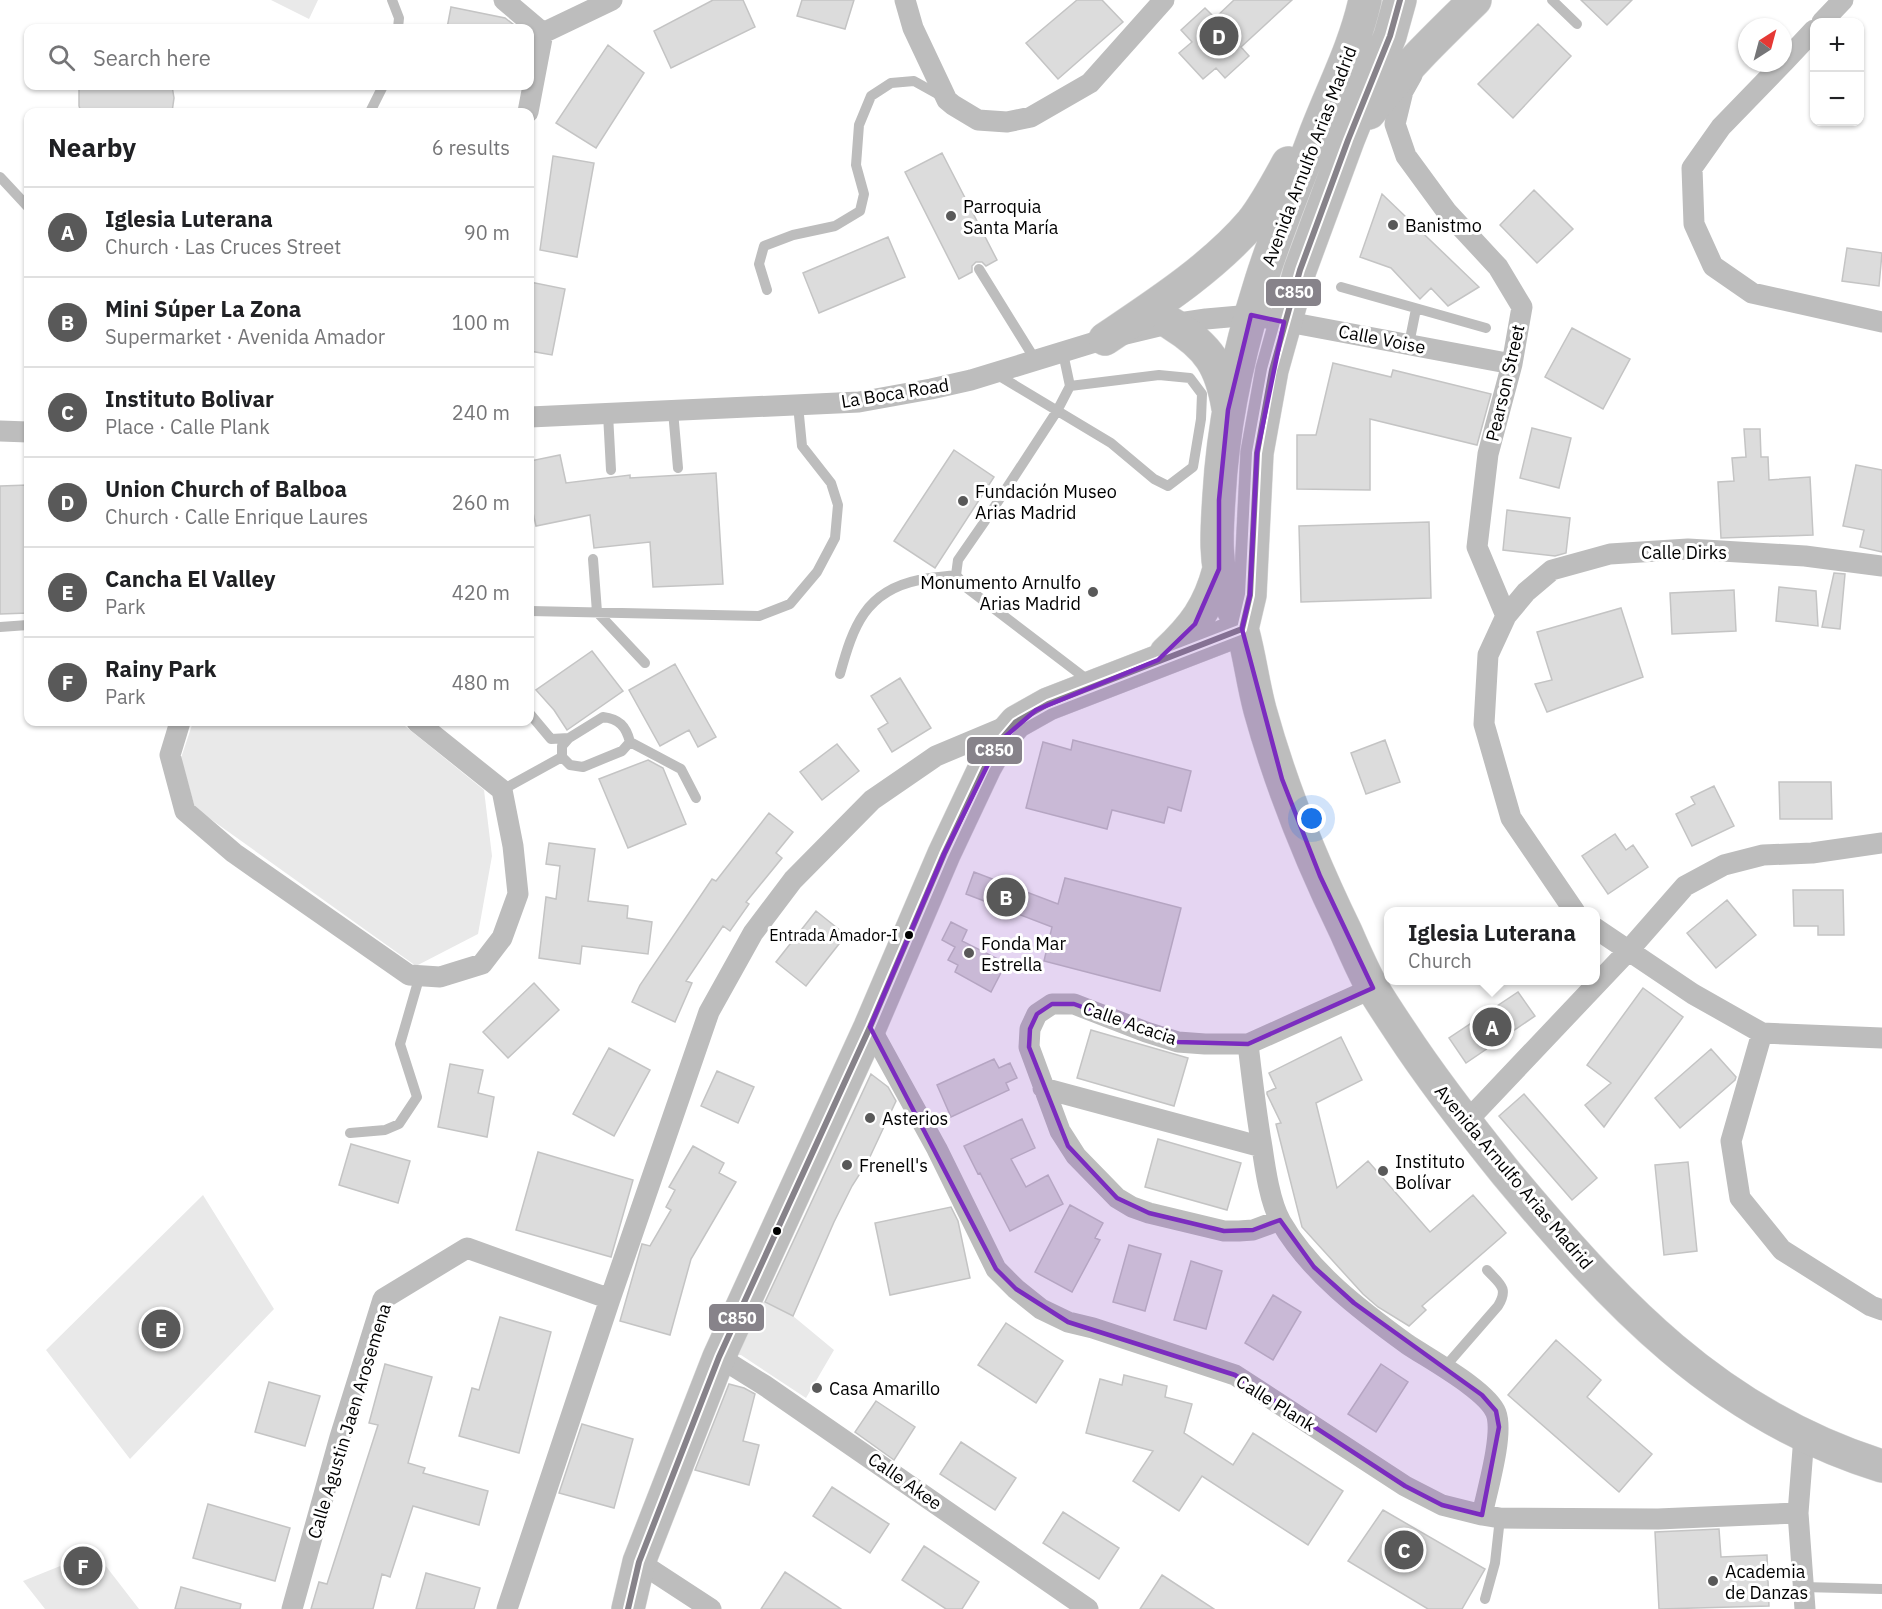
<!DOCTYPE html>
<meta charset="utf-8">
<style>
body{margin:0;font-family:"IBM Plex Sans",sans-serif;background:#f2f2f2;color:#202124}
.controls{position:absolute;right:18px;top:18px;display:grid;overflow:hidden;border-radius:12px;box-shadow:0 2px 4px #0004}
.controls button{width:54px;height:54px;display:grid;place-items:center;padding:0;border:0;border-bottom:2px solid #e0e0e0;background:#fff;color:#202124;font:30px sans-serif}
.compass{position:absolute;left:1738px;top:18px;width:54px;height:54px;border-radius:50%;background:#fff;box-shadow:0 2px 4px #0004;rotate:36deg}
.you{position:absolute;left:1312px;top:819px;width:21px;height:21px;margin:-15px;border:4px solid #fff;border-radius:50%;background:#1a73e8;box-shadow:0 0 0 9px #1a73e833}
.badge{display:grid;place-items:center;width:39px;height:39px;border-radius:50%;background:#595959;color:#fff;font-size:20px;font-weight:700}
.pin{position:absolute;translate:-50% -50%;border:3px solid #fff;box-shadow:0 2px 6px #0006}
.popup{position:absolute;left:1384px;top:907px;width:216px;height:78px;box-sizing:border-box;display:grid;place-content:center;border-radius:12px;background:#fff;filter:drop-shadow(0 2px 4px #0005);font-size:20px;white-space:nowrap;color:#757577}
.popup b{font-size:22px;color:#202124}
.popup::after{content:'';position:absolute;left:50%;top:100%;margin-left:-12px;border:12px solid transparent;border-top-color:#fff}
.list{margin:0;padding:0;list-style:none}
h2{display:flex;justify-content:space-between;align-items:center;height:78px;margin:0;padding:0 24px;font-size:26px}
h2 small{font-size:20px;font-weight:400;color:#757577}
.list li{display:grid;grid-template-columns:39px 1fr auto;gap:18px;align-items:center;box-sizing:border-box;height:90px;padding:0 24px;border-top:2px solid #e0e0e0}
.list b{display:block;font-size:22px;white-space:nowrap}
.list p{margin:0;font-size:20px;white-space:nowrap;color:#757577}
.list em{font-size:20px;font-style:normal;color:#757577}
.icon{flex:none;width:33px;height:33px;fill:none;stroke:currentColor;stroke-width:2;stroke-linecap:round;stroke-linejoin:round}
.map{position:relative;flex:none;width:1882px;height:1609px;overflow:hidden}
.search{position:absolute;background:#fff;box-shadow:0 2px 4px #0004;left:24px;top:24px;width:510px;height:66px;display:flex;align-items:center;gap:15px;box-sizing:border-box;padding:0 21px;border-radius:12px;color:#757577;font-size:22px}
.panel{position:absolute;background:#fff;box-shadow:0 2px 4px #0004;left:24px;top:108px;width:510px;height:618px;border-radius:12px}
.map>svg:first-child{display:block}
.green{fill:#e9e9e9}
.building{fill:#dcdcdc;stroke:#c4c4c4;stroke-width:1.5}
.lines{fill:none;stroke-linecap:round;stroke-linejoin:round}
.primary-casing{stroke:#dbdbdb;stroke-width:34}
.service{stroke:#bdbdbd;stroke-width:10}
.minor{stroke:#bdbdbd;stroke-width:21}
.primary{stroke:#bdbdbd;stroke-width:33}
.bus-1-casing{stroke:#fff;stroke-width:10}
.bus-1{stroke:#87838a;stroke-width:6}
.marked{fill:#7b2cbf;fill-opacity:0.2;stroke:#7b2cbf;stroke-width:4.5;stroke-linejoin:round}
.poi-dot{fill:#595959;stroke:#fff;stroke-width:2}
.bus-dot{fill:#000;stroke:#fff;stroke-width:2}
.labels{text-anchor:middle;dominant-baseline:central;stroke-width:6;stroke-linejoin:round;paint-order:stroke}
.bus-label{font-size:16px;fill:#000;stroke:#fff;text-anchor:end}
.street-label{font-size:18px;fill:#000;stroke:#fff}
.poi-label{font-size:18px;fill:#000;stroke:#fff;text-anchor:start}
.line-badge{stroke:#fff;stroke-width:2}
.badge-label{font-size:16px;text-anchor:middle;font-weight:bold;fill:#fff}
</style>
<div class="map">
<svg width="1882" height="1609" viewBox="0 0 1882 1609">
<rect width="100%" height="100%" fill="#fff"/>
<path class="green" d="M271 0H318L309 19Z
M193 722H400L484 790 492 856 478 934 416 966 195 808 181 758Z
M203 1195 274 1309 130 1459 46 1350Z
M758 1299 793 1316 834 1350 806 1398 741 1355 728 1354Z
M95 1552 139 1609H45L23 1581Z"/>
<path class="building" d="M713 0H743L755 27 671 68 654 31Z
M802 0H854L845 29 797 16Z
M1077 0H1102L1123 22 1058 79 1026 43Z
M1234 0H1292L1241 47 1249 56 1225 78 1216 68 1203 79 1179 53 1192 42 1181 30 1205 8 1215 18Z
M1581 0H1632L1607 25Z
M451 7 505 18 518 28H447Z
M1538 24 1571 56 1513 118 1478 84Z
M608 45 644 73 596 148 556 123Z
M79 86H172L174 98 172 112H81L79 106Z
M942 153 997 260 986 266 982 262H976L972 266V272L959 279 905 172Z
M553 156 594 163 577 257 540 250Z
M1534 190 1573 229 1537 263 1500 225Z
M1382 194 1479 287 1448 306 1431 288 1420 299 1391 268 1360 257Z
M888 237 905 277 819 313 803 273Z
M1847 248 1882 253 1879 286 1842 281Z
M530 282 565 289 552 355 530 351Z
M1572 328 1630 359 1603 409 1545 377Z
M1333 363 1391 377 1393 370 1491 394 1477 445 1370 419V490L1297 489V435H1316Z
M1532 428 1571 438 1559 488 1520 478Z
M1744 429H1760L1761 457H1768L1769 480 1810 477 1813 535 1721 538 1718 482 1734 481 1732 458 1746 457Z
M954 450 994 477 935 568 894 541Z
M560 455 566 483 630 475V478L716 473 723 584 653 587 650 542 594 548 590 515 536 526 532 508 530 509V461Z
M1856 465 1882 470V552L1860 547 1864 530 1843 526Z
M28 485V613L0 614V486Z
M1507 510 1570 518 1566 553 1555 556 1503 550Z
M1429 522 1431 598 1301 602 1299 526Z
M1834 573 1845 574 1840 629 1822 627Z
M1779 587 1816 591 1818 626 1776 621Z
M1734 590 1736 631 1672 634 1670 593Z
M1621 608 1643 677 1547 712 1535 684 1552 680 1537 632Z
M592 651 623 691 567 730 554 710 536 690Z
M675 664 716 737 698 747 689 730 660 746 629 690Z
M900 678 931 728 892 752 878 729 888 723 871 696Z
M1073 740 1191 771 1181 811 1168 807 1164 823 1112 810 1107 829 1026 808 1043 742 1071 750Z
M1385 740 1400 782 1366 794 1351 753Z
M837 744 859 771 822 800 800 772Z
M648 760 663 768 686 824 628 848 599 779Z
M1779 782H1831L1832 819H1780Z
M1714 786 1734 826 1692 846 1676 814 1695 804 1691 797Z
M769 813 793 832 776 853 782 858 746 902 749 904 730 931 723 926 686 981 692 983 675 1022 632 1002 640 985 712 879 716 881Z
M1615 834 1626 850 1633 845 1648 867 1608 894 1582 856Z
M549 843 595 849 588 901 628 906 627 918 652 922 648 954 582 946 580 964 539 958 546 897 556 899 560 866 546 864Z
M974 872 1058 904 1065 878 1181 908 1160 991 1044 961 1052 927 966 894Z
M1793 890H1843L1844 935H1818V926H1794Z
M1727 900 1756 935 1716 968 1687 933Z
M816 911 846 935 806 986 776 962Z
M951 922 967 930 962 941 1006 963 991 992 955 972 958 965 948 960 955 947 942 940Z
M534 983 559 1010 508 1058 483 1032Z
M1643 988 1683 1017 1604 1127 1585 1105 1611 1083 1587 1065Z
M1518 992 1535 1016 1466 1063 1449 1038Z
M1091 1030 1188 1058 1174 1106 1077 1078Z
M1341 1037 1362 1080 1316 1103 1337 1188 1368 1161 1430 1232 1473 1195 1506 1233 1422 1306 1426 1310 1409 1326 1378 1307 1363 1294 1302 1227 1276 1124 1281 1123 1267 1094V1092L1276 1088 1269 1073Z
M609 1048 650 1070 614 1136 573 1114Z
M1711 1049 1736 1077 1735 1080 1680 1128 1655 1098Z
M994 1059 999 1068 1010 1063 1017 1078 1006 1083 1009 1090 951 1117 937 1085Z
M450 1064 483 1070 478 1093 494 1097 487 1137 438 1127Z
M717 1071 754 1087 738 1123 701 1106Z
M871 1074 888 1087 896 1101 868 1161 852 1186 834 1222 793 1316 765 1302Z
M1524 1094 1597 1178 1572 1200 1499 1116Z
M1022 1119 1035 1148 1011 1159 1026 1187 1048 1175 1063 1204 1010 1231 980 1173 978 1174 964 1146Z
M1158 1139 1241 1163 1227 1210 1145 1187Z
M351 1144 410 1161 398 1203 339 1185Z
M693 1146 724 1163 719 1173 736 1182 691 1259 670 1335 620 1321 642 1244 650 1246 671 1210 666 1207 675 1190 669 1187Z
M538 1152 633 1180 611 1257 516 1230Z
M1688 1162 1697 1251 1664 1255 1655 1165Z
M1070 1205 1103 1223 1095 1238 1100 1240 1072 1292 1035 1272Z
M951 1207 958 1221 970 1278 890 1295 875 1223Z
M1129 1245 1161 1254 1145 1311 1113 1302Z
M1191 1261 1222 1271 1206 1329 1174 1320Z
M1273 1295 1301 1312 1273 1360 1245 1343Z
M500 1317 551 1332 519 1453 459 1436 472 1388 479 1390Z
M1006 1323 1063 1361 1036 1403 978 1365Z
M1556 1340 1601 1380 1587 1397 1652 1454 1619 1492 1508 1395Z
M385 1364 432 1377 408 1463 425 1468 423 1473 488 1491 479 1525 413 1506 390 1577 382 1574 373 1609H311L319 1582 327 1584 378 1425 369 1423Z
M1381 1364 1408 1382 1376 1432 1348 1414Z
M1124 1375 1167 1386 1165 1397 1192 1404 1184 1433 1233 1465 1253 1433 1343 1491 1308 1545 1202 1476 1179 1511 1133 1481 1153 1451 1086 1433 1100 1379 1122 1385Z
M269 1382 320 1396 305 1446 255 1432Z
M729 1384 744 1388 755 1394 743 1441 759 1445 749 1485 695 1470Z
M876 1401 915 1427 894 1460 855 1432Z
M582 1424 633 1439 614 1508 559 1493Z
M961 1442 1016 1478 995 1510 940 1474Z
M832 1487 889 1524 870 1553 813 1516Z
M208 1504 290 1528 275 1581 193 1558Z
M1383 1510 1485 1569 1462 1609H1428L1348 1561Z
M1063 1512 1119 1548 1099 1579 1043 1543Z
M1719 1529 1721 1557 1767 1555 1769 1606 1659 1609 1655 1532Z
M924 1546 979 1582 962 1609H946L902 1580Z
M785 1572 841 1609H761Z
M426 1573 480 1588 474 1609H416Z
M1162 1575 1214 1609H1140Z
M181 1587 241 1604 240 1609H175Z"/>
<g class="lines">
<g class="primary-casing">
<path id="primary" d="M1365 0C1355 46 1333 88 1316 132 1298 181 1277 230 1261 281 1239 350 1223 423 1219 496 1217 528 1214 562 1225 592 1230 606 1239 618 1243 632 1250 658 1253 684 1260 710 1281 786 1311 860 1346 932 1354 950 1362 969 1372 987 1381 1002 1391 1017 1401 1032 1433 1081 1469 1127 1506 1173 1613 1301 1717 1415 1882 1466
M1369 113C1401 72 1438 36 1475 0
M1172 324C1209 347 1221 366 1228 408
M1105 339C1154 306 1213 268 1252 222 1266 204 1277 183 1288 163
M1242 629 1250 595 1257 453 1272 370 1300 270 1348 140 1390 36 1400 0
M1166 653C1194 627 1209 607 1219 569
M628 1609 639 1562 719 1357 870 1027 944 854 985 767 999 742 1016 722 1048 704 1242 629"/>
</g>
<path class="service" d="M392 0 399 18 398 28
M1552 0 1577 24
M370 112 383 86
M0 177 28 207
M979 269 1036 361
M1341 287 1486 328
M767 290 759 264 764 246 793 235 835 226 860 211 864 194 856 165 859 125 871 96 891 83 914 81 941 96
M1409 344 1416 309
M996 374 1111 443 1154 479 1168 486 1193 467 1201 419 1202 394 1190 378 1159 375 1070 386
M673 411 678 468
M608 414 611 470
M993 509 1057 411 1070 386 1063 353
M985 521 958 560 956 575 967 588 1089 681
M593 559 597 612 645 663
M530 611 759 616 790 604 817 572 835 538 838 505 831 483 802 446 798 405
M0 627 28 625
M840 674C853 627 865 591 919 580 931 577 944 577 956 575
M530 714 551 739 569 738
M630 742 681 769 696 798
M502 790 562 757 570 765 583 767 622 751 630 742C626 726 619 719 603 717L569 738 562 746V757
M350 1133 385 1130 399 1124 417 1097 400 1044 420 975
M1444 1368 1498 1306C1509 1288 1500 1284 1487 1270
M1803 1587 1882 1589
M1485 1599 1495 1563 1500 1518"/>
<path class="minor" d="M504 0 543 33 528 112
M905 0 913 28 947 100 953 105 978 120 1007 122 1031 117 1090 83 1164 0
M1822 22 1843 0
M543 33 612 0
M1783 63 1721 127 1692 168 1694 224 1713 266 1752 293 1882 322
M1783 63 1814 30
M1412 75 1403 91 1395 124 1406 156 1447 212 1498 267 1522 307 1512 364 1488 454 1477 547 1506 616
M530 417 859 402 931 389 971 380 1105 339 1159 326 1206 319 1251 315 1512 364
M0 431 28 432
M180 722 170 755 185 811 234 853 409 975 440 977 482 964 502 938 518 894 513 846 502 790 417 722
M1575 912 1511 818 1484 724 1488 655 1506 616 1526 592 1552 570 1610 554 1688 549 1805 556 1882 566
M1595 928 1693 994 1762 1033 1882 1038
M870 1027 937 1149 996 1269 1016 1289 1041 1309 1068 1322 1093 1328 1235 1375 1405 1486 1442 1505 1482 1515 1500 1518 1658 1519 1798 1513
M1762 1033 1731 1141 1740 1198 1782 1250 1871 1306 1882 1310
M1248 1044C1252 1078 1256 1113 1262 1147 1265 1168 1270 1203 1281 1222 1310 1272 1360 1310 1407 1344 1429 1359 1487 1390 1496 1413 1504 1434 1487 1491 1482 1515
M1043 1088 1262 1147
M1465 1123 1628 951 1685 886 1724 865 1763 855 1812 853 1882 843
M1280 1220 1253 1230 1239 1231H1224L1149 1213 1132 1207 1117 1198 1076 1156 1060 1131 1029 1047 1030 1029 1037 1014 1052 1004H1074L1146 1032 1178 1042 1205 1044H1248L1373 988
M719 1357 764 1385 1088 1609
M1804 1436 1798 1513 1805 1609
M639 1562 711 1609
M292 1609 340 1437 383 1299 467 1248 610 1299
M507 1609 610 1299 709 1012 753 933 793 880 872 800 936 756 1010 725"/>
<use href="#primary" class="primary"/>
<g class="bus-1-casing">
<path id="bus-1" d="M628 1609 639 1562 719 1357 870 1027 944 854 985 767 999 742 1016 722 1048 704 1242 629 1250 595 1257 453 1272 370 1300 270 1348 140 1390 36 1400 0"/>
</g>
<use href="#bus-1" class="bus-1"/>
</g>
<path class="marked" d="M1251 315 1284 322 1257 453 1250 595 1242 629 1282 779 1320 876 1373 988 1248 1044 1178 1042 1074 1004H1052L1037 1014 1030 1029 1029 1047 1068 1146 1117 1198 1149 1213 1224 1231 1253 1230 1280 1220 1314 1267 1354 1303 1482 1395 1496 1411 1499 1427 1482 1515 1442 1505 1405 1486 1235 1375 1068 1322 1016 1289 996 1269 870 1027 944 854 999 742 1036 710 1158 660 1195 624 1219 569V500L1228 410Z"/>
<g class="poi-dot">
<circle cx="951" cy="216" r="6"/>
<circle cx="1393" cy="225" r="6"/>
<circle cx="963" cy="501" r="6"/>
<circle cx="1093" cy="592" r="6"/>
<circle cx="969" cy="953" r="6"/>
<circle cx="870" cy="1118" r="6"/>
<circle cx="847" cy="1165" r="6"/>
<circle cx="1383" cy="1171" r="6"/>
<circle cx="817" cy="1388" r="6"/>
<circle cx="1713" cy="1581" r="6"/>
</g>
<g class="bus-dot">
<circle cx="909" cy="935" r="5"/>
<circle cx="777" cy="1231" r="5"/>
</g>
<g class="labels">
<g class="bus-label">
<text x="898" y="935">Entrada Amador-I</text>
</g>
<g class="street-label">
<text transform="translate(1309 156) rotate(-69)">Avenida Arnulfo Arias Madrid</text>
<text transform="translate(1382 339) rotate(11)">Calle Voise</text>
<text transform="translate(1505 383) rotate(-77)">Pearson Street</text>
<text transform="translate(895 393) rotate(-9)">La Boca Road</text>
<text x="1684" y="552">Calle Dirks</text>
<text transform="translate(1130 1023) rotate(19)">Calle Acacia</text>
<text transform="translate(1514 1177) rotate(50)">Avenida Arnulfo Arias Madrid</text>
<text transform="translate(1276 1403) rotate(32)">Calle Plank</text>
<text transform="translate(349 1421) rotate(-73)">Calle Agustin Jaen Arosemena</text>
<text transform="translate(905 1481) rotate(35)">Calle Akee</text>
</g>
<g class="poi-label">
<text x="963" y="206">Parroquia<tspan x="963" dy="21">Santa María</tspan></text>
<text x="1405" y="225">Banistmo</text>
<text x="975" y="491">Fundación Museo<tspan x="975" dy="21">Arias Madrid</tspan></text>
<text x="1081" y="582" text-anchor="end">Monumento Arnulfo<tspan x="1081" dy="21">Arias Madrid</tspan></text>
<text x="981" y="943">Fonda Mar<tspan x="981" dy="21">Estrella</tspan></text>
<text x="882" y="1118">Asterios</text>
<text x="1395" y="1161">Instituto<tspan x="1395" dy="21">Bolívar</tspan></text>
<text x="859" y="1165">Frenell's</text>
<text x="829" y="1388">Casa Amarillo</text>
<text x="1725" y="1571">Academia<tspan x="1725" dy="21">de Danzas</tspan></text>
</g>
</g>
<g class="line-badge">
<rect x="1265" y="278" width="57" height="29" rx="6" fill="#87838a"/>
<rect x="966" y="736" width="57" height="29" rx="6" fill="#87838a"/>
<rect x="708" y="1303" width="57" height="29" rx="6" fill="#87838a"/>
</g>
<g class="badge-label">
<text x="1294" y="298">C850</text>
<text x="994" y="756">C850</text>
<text x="737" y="1324">C850</text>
</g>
</svg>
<div class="controls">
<button>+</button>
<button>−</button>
</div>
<svg class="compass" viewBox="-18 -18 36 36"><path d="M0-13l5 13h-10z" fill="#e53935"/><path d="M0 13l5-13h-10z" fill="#757577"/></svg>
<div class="you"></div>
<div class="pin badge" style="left:1492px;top:1027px">A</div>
<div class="popup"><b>Iglesia Luterana</b>Church</div>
<div class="pin badge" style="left:1006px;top:897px">B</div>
<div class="pin badge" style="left:1404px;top:1550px">C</div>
<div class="pin badge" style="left:1219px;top:36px">D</div>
<div class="pin badge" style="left:161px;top:1329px">E</div>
<div class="pin badge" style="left:83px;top:1566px">F</div>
<div class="search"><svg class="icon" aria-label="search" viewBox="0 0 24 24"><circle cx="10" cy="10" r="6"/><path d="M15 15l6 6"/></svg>Search here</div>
<section class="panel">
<h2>Nearby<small>6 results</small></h2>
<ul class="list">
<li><span class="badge">A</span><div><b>Iglesia Luterana</b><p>Church · Las Cruces Street</p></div><em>90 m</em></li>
<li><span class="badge">B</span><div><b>Mini Súper La Zona</b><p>Supermarket · Avenida Amador</p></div><em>100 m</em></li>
<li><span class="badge">C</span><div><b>Instituto Bolivar</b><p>Place · Calle Plank</p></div><em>240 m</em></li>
<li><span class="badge">D</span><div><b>Union Church of Balboa</b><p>Church · Calle Enrique Laures</p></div><em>260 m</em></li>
<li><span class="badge">E</span><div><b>Cancha El Valley</b><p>Park</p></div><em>420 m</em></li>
<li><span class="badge">F</span><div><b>Rainy Park</b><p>Park</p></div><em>480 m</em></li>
</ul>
</section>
</div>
